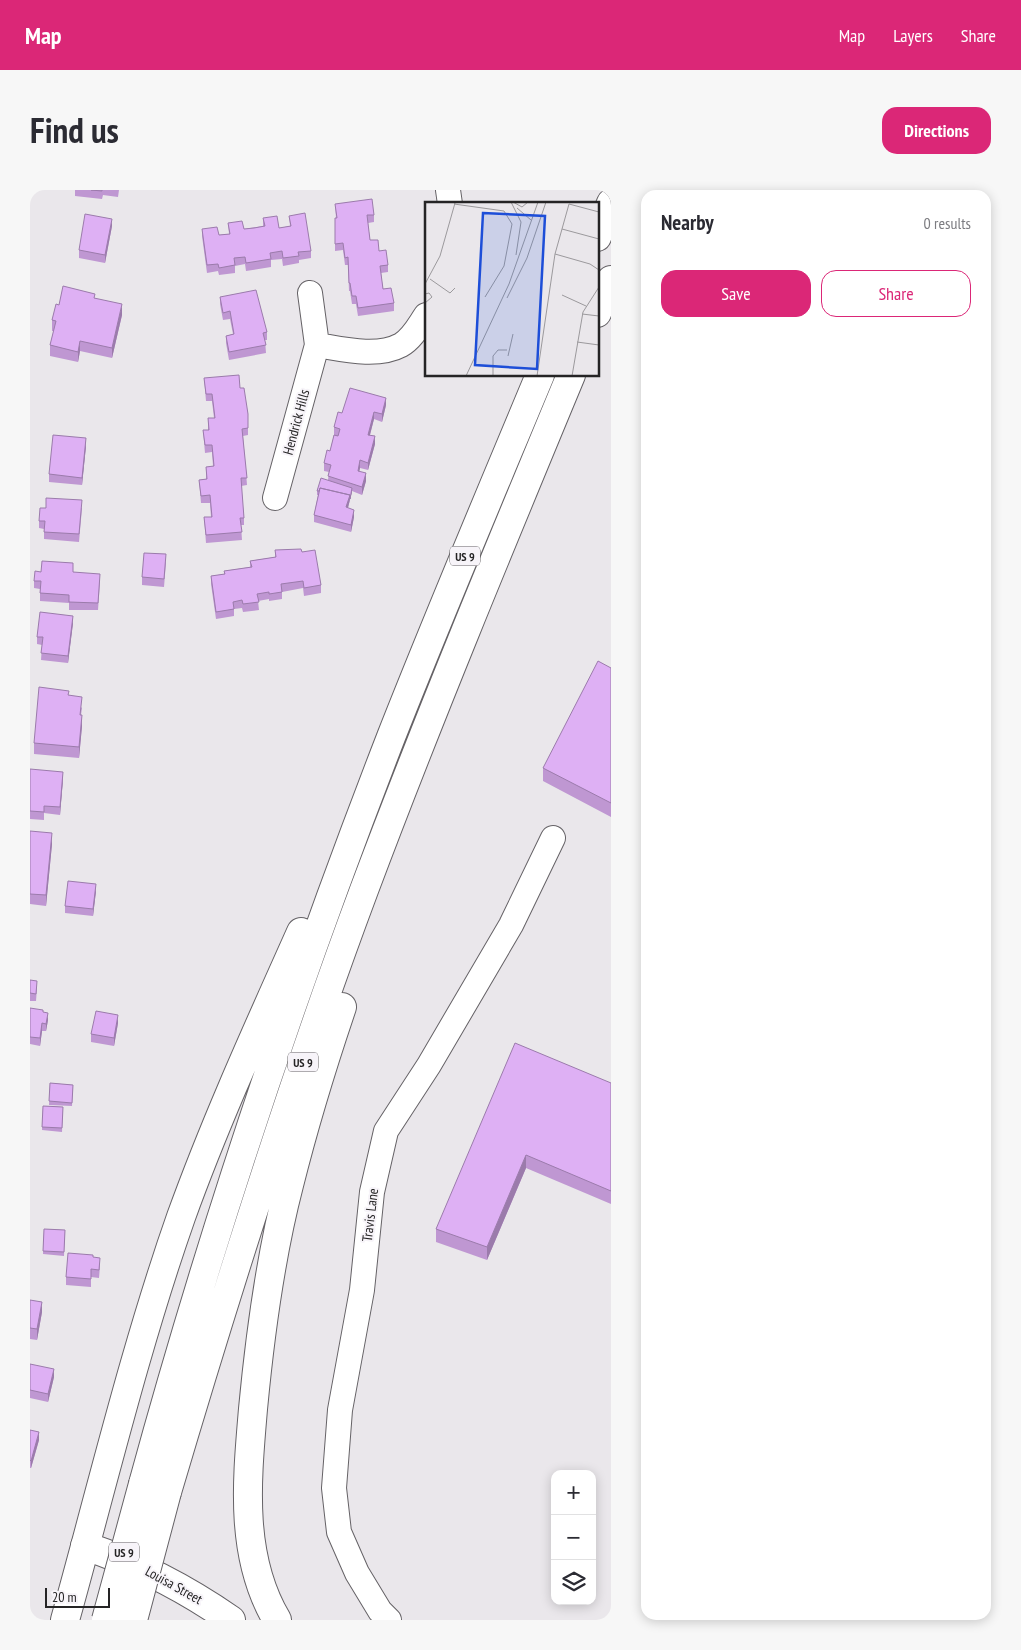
<!DOCTYPE html>
<meta charset="utf-8">
<style>
body{margin:0;font-family:"PT Sans Narrow",sans-serif;background:#f7f7f7;color:#2b2b33}
.controls{position:absolute;right:15px;bottom:15px;display:grid;overflow:hidden;border-radius:10px;box-shadow:0 2px 12px #0003}
.controls button{width:45px;height:45px;display:grid;place-items:center;padding:0;border:0;border-bottom:1px solid #e1e1e2;background:#fff;color:#2b2b33;font:25px sans-serif}
.scale{position:absolute;left:15px;bottom:12px;width:65px;box-sizing:border-box;padding-left:5px;border:2px solid #252425;border-top:0;font-size:14px;line-height:18px;white-space:nowrap;color:#252425;-webkit-text-stroke:4px #f7f4f9;paint-order:stroke}
.list{margin:0;padding:0;list-style:none}
h2{display:flex;justify-content:space-between;align-items:center;height:65px;margin:0;padding:0 20px;font-size:21px}
h2 small{font-size:16px;font-weight:400;color:#7c7c81}
.actions{display:flex;gap:10px;padding:15px 20px}
.actions a{flex:1;padding:11px 0;border:1px solid #db2777;border-radius:15px;text-align:center;font-size:18px;color:#db2777}
.actions .main{background:#db2777;color:#fff}
.icon{flex:none;width:28px;height:28px;fill:none;stroke:currentColor;stroke-width:2;stroke-linecap:round;stroke-linejoin:round}
.map{position:relative;flex:none;width:581px;height:1430px;overflow:hidden;border-radius:15px}
header{display:flex;align-items:center;gap:30px;box-sizing:border-box;height:70px;padding:0 25px;background:#db2777;color:#fff}
header strong{font-size:24px}
nav{display:flex;gap:28px;margin-inline-start:auto;font-size:18px}
.intro{display:flex;align-items:center;justify-content:space-between;box-sizing:border-box;height:120px;padding:0 30px}
h1{margin:0;font-size:35px}
.button{padding:12px 22px;border-radius:15px;background:#db2777;color:#fff;font-size:18px;font-weight:700}
main{display:flex;gap:30px;padding:0 30px}
aside{flex:1;background:#fff;border-radius:15px;box-shadow:0 2px 12px #0003}
.map>svg:first-child{display:block}
.lines{fill:none;stroke-linecap:round;stroke-linejoin:round}
.street-casing{stroke:#656266;stroke-width:26}
.secondary-casing{stroke:#656266;stroke-width:30}
.highway-casing{stroke:#656266;stroke-width:30}
.street{stroke:#fff;stroke-width:24}
.secondary{stroke:#fff;stroke-width:28}
.highway{stroke:#fff;stroke-width:28}
.highway-bridge-casing{stroke:#656266;stroke-width:30;stroke-linecap:butt}
.highway-bridge{stroke:#fff;stroke-width:28}
.wall{fill:#bf97d2}
.shaded-wall{fill:#9b7bab}
.building{fill:#deb0f4;stroke:#9b7bab}
.labels{text-anchor:middle;dominant-baseline:central;stroke-width:4;stroke-linejoin:round;paint-order:stroke}
.shield{fill:#f7f4f9;stroke:#646265;stroke-width:1}
.shield-label{font-size:12px;font-weight:bold;fill:#252425}
.street-label{font-size:14px;fill:#252425;stroke:#f7f4f9}
.inset-road{fill:none;stroke:#9b999c;stroke-width:1}
.view{fill:#1d4ed8;fill-opacity:0.15;stroke:#1d4ed8;stroke-width:2.5}
.inset-edge{fill:none;stroke:#252425;stroke-width:2.5}
</style>
<header>
<strong>Map</strong>
<nav><a>Map</a><a>Layers</a><a>Share</a></nav>
</header>
<div class="intro"><h1>Find us</h1><a class="button">Directions</a></div>
<main>
<div class="map">
<svg width="581" height="1430" viewBox="0 0 581 1430">
<rect width="100%" height="100%" fill="#eae7eb"/>
<g class="lines">
<g class="street-casing">
<path id="street" d="M418 0 420 14
M287 155C312 159 347 168 371 155 383 148 389 135 396 125
M245 308 287 155 280 103
M359 1430 350 1421 327 1383 309 1342 304 1298 310 1220 332 1100 342 1002 356 941 399 875 481 735 523 648"/>
</g>
<g class="secondary-casing">
<path id="secondary" d="M55 1356C109 1374 155 1398 201 1430"/>
</g>
<g class="highway-casing">
<path id="highway" d="M567 47 581 13
M567 123 581 90
M113 1294C182 1041 266 792 361 547 409 425 460 305 510 185
M137 1302C197 1099 260 898 334 700 399 527 470 356 541 185
M35 1430C72 1297 105 1158 151 1027 186 930 229 836 271 742
M247 1430C209 1366 217 1290 223 1219 230 1145 240 1068 259 995 274 935 292 876 312 817"/>
</g>
<use href="#street" class="street"/>
<use href="#secondary" class="secondary"/>
<use href="#highway" class="highway"/>
<g class="highway-bridge-casing">
<path id="highway-bridge" d="M76 1430 113 1294
M103 1430 137 1302"/>
</g>
<use href="#highway-bridge" class="highway-bridge"/>
</g>
<path class="wall" d="M45 0H89L88 7 73 5 72 9 45 6Z
M305 14 344 25V32L338 33 340 50 349 61 358 75V82L351 83 353 99 364 113V121L328 126 326 114H322L320 101H319L318 75H315L313 60 305 61V28H306Z
M259 26 281 61V68L269 70V73L253 76 252 69 241 70V77L216 81 215 74 205 76V83L189 85 188 81 177 83 172 46V39L189 45 199 44 198 33 214 39 233 36V28L249 38 260 36Z
M82 36 75 73 49 68V60Z
M190 107 237 142V150H235L236 163 199 170 196 153V146L203 144 200 129 193 130 190 114Z
M65 108 92 125 82 168 50 161 48 172 20 166V155L24 141H22V130L29 115Z
M174 188 210 198 218 224V245L213 246 217 295 211 296 214 328V335H211L212 350 176 353 174 327H181L180 313H171L169 290 176 289V277L183 276 182 262 175 263 173 240H178V228H184L182 211H176Z
M356 215 352 232 344 229 340 245 345 254 338 280 330 278 329 281 336 291 332 305 322 301 318 318 324 327 321 342 284 332V325L288 305H287V301L298 290 299 282 294 281V273L300 261 304 245V237L312 223Z
M56 256 52 295 19 292V284Z
M16 318H52L49 352 14 349V339L9 338V331Z
M245 360 272 362 291 395V403L274 406 273 398 252 402V409L239 411V409L228 411 229 420 213 422 212 418 204 419V426L186 429 181 394V386L194 384V381L220 377V371L245 367Z
M136 372 134 397 112 395V387Z
M43 382 70 392 68 420H39V413L10 411V399L4 398V391Z
M43 433 38 473 11 470 12 455 7 454V447Z
M581 478V627L513 591V578Z
M39 505 52 518 51 525 52 536 49 568 4 564V553Z
M0 579 33 589 30 625 14 623V630L0 629Z
M0 641 22 654 16 716 0 714Z
M66 701 63 726 35 723V716Z
M0 790 7 798 6 811H0Z
M0 818 13 822 18 830 16 841H12L10 856 0 854Z
M88 833 84 856 61 852V844Z
M20 893 43 895 42 916 19 915Z
M581 893V1014L496 978 457 1070 406 1052V1039Z
M13 916 33 917 32 942 12 940Z
M14 1039 35 1040 34 1066 13 1064Z
M63 1067 70 1076 69 1088 61 1087V1097L36 1095V1087Z
M0 1110 12 1122 7 1150 0 1149Z
M0 1174 24 1187 18 1212 0 1208Z
M0 1240 9 1250 1 1278H0Z"/>
<path class="shaded-wall" d="M82 29V36L75 73V65Z
M92 114V125L82 168V158Z
M50 151V161L48 172V162Z
M356 208V215L352 232V224Z
M344 222V229L338 252V245Z
M345 246V254L338 280V273Z
M56 248V256L52 295V288Z
M330 270V278L328 288V281Z
M336 283V291L332 305V297Z
M322 298V302L316 325V317Z
M324 320V327L321 342V335Z
M43 426V433L38 473V466Z
M52 525V536L49 568V557Z
M33 582V589L30 625V617Z
M22 643V654L16 716V705Z
M66 694V701L63 726V719Z
M18 823V830L16 841V834Z
M88 825V833L84 856V848Z
M12 833V841L10 856V848Z
M496 965V978L457 1070V1057Z
M12 1112V1122L7 1150V1139Z
M24 1179V1187L18 1212V1204Z
M9 1242V1250L1 1278V1271Z"/>
<path class="building" d="M61 0H72V1Z
M342 9 344 25H337L340 50H348L349 61 356 60 358 75 350 76 353 99 361 98 364 113 328 118 326 106H322L320 93H319L318 67 315 68 313 53 305 54V28H307L305 14Z
M275 23 281 61 268 62 269 66 253 68 252 61 240 63 241 69 216 73 215 67 204 68 205 75 189 78 188 74 177 75 172 39 187 37 189 45 200 44 198 33 212 31 214 39 224 38 235 36 233 28 247 26 249 38 261 36 259 26Z
M55 24 82 29 75 65 49 60Z
M33 96 65 104 64 108 92 114 82 158 50 151 48 162 20 155 26 131 22 130 26 114 29 115Z
M226 100 237 142 233 143 236 155 199 162 196 146 204 144 200 121 193 123 190 107Z
M209 185 210 198H214L218 224V238L212 239 217 288H211L214 328H210L212 342 176 345 174 327H182L180 305 171 306 169 290 177 289 176 277 184 276 182 255H175L173 240H179L178 228H185L182 204H176L174 188Z
M320 198 356 208 352 224 344 222 338 245 345 246 338 273 330 270 328 281 336 283 332 297 298 286 301 275 294 273 297 260 300 261 304 245 308 246 310 239 304 237 308 222 312 223Z
M23 245 56 248 52 288 19 284Z
M291 288 322 298 320 309V305L290 298 289 301H287Z
M290 298 320 305 316 317 324 320 321 335 284 325Z
M16 308 52 310 49 344 14 342 15 331H9L10 318H16Z
M271 359 272 362 285 360 291 395 274 398 273 391 251 394 252 402 239 404V402L227 404 229 412 213 414 212 410 203 412 204 419 186 422 181 386 195 384 194 381 222 377 220 371 246 367 245 360Z
M114 363 136 364 134 389 112 387Z
M12 371 43 373V382L70 384 68 413 39 412V405L10 403 11 391H4L5 381 11 382Z
M10 422 43 426 38 466 11 463 13 447H7Z
M568 471 581 478V613L513 578Z
M9 497 39 501 38 505 52 507 50 525H52L49 557 4 553Z
M0 579 33 582 30 617 14 616V622L0 621Z
M0 641 22 643 16 705 0 704Z
M38 691 66 694 63 719 35 716Z
M0 790 7 791 6 804 0 803Z
M0 818 13 820V822L18 823 16 834 12 833 10 848 0 847Z
M66 821 88 825 84 848 61 844Z
M485 853 581 893V1001L496 965 457 1057 406 1039Z
M20 893 43 895 42 913 19 911Z
M13 916 33 917 32 938 12 937Z
M14 1039 35 1040 34 1062 13 1061Z
M38 1063 63 1065V1067L70 1068 69 1080 61 1079V1089L36 1087Z
M0 1110 12 1112 7 1139 0 1138Z
M0 1174 24 1179 18 1204 0 1200Z
M0 1240 9 1242 1 1271 0 1270Z"/>
<g class="labels">
<g class="shield">
<rect x="420" y="356.5" width="30" height="19" rx="4"/>
<rect x="258" y="862.5" width="30" height="19" rx="4"/>
<rect x="79" y="1352.5" width="30" height="19" rx="4"/>
</g>
<g class="shield-label">
<text x="435" y="366">US 9</text>
<text x="273" y="872">US 9</text>
<text x="94" y="1362">US 9</text>
</g>
<g class="street-label">
<text transform="translate(266 232) rotate(-75)">Hendrick Hills</text>
<text transform="translate(340 1025) rotate(-83)">Travis Lane</text>
<text transform="translate(144 1395) rotate(29)">Louisa Street</text>
</g>
</g>
<g transform="translate(395 12)">
<rect width="174" height="174" fill="#eae7eb"/>
<path class="inset-road" d="M86 0 96 20 91 53M88 0 97 5 103 0M29 2 79 9 87 22 79 64 60 95M92 6 106 18M137 27 174 37M130 52 165 62 174 68M5 77 25 91 30 86M0 82 15 54 30 1M0 92 4 91 7 95 0 101M137 93 161 104M82 96 102 56 121 0M157 112 174 114M152 140 174 143M83 154 88 132M41 174 84 82 113 0M68 174V154L73 148H82M112 174 130 52 144 2 174 10M147 174 158 110 174 85"/>
<path class="view" d="M58 11 120 14 112 167 50 163Z"/>
<rect width="174" height="174" class="inset-edge"/>
</g>
</svg>
<div class="controls">
<button>+</button>
<button>−</button>
<button><svg class="icon" aria-label="layers" viewBox="0 0 24 24"><path d="M12 4l9 5-9 5-9-5zM3 14l9 5 9-5"/></svg></button>
</div>
<div class="scale">20 m</div>
</div>
<aside>
<h2>Nearby<small>0 results</small></h2>
<ul class="list">
</ul>
<div class="actions"><a class="main">Save</a><a>Share</a></div>
</aside>
</main>
